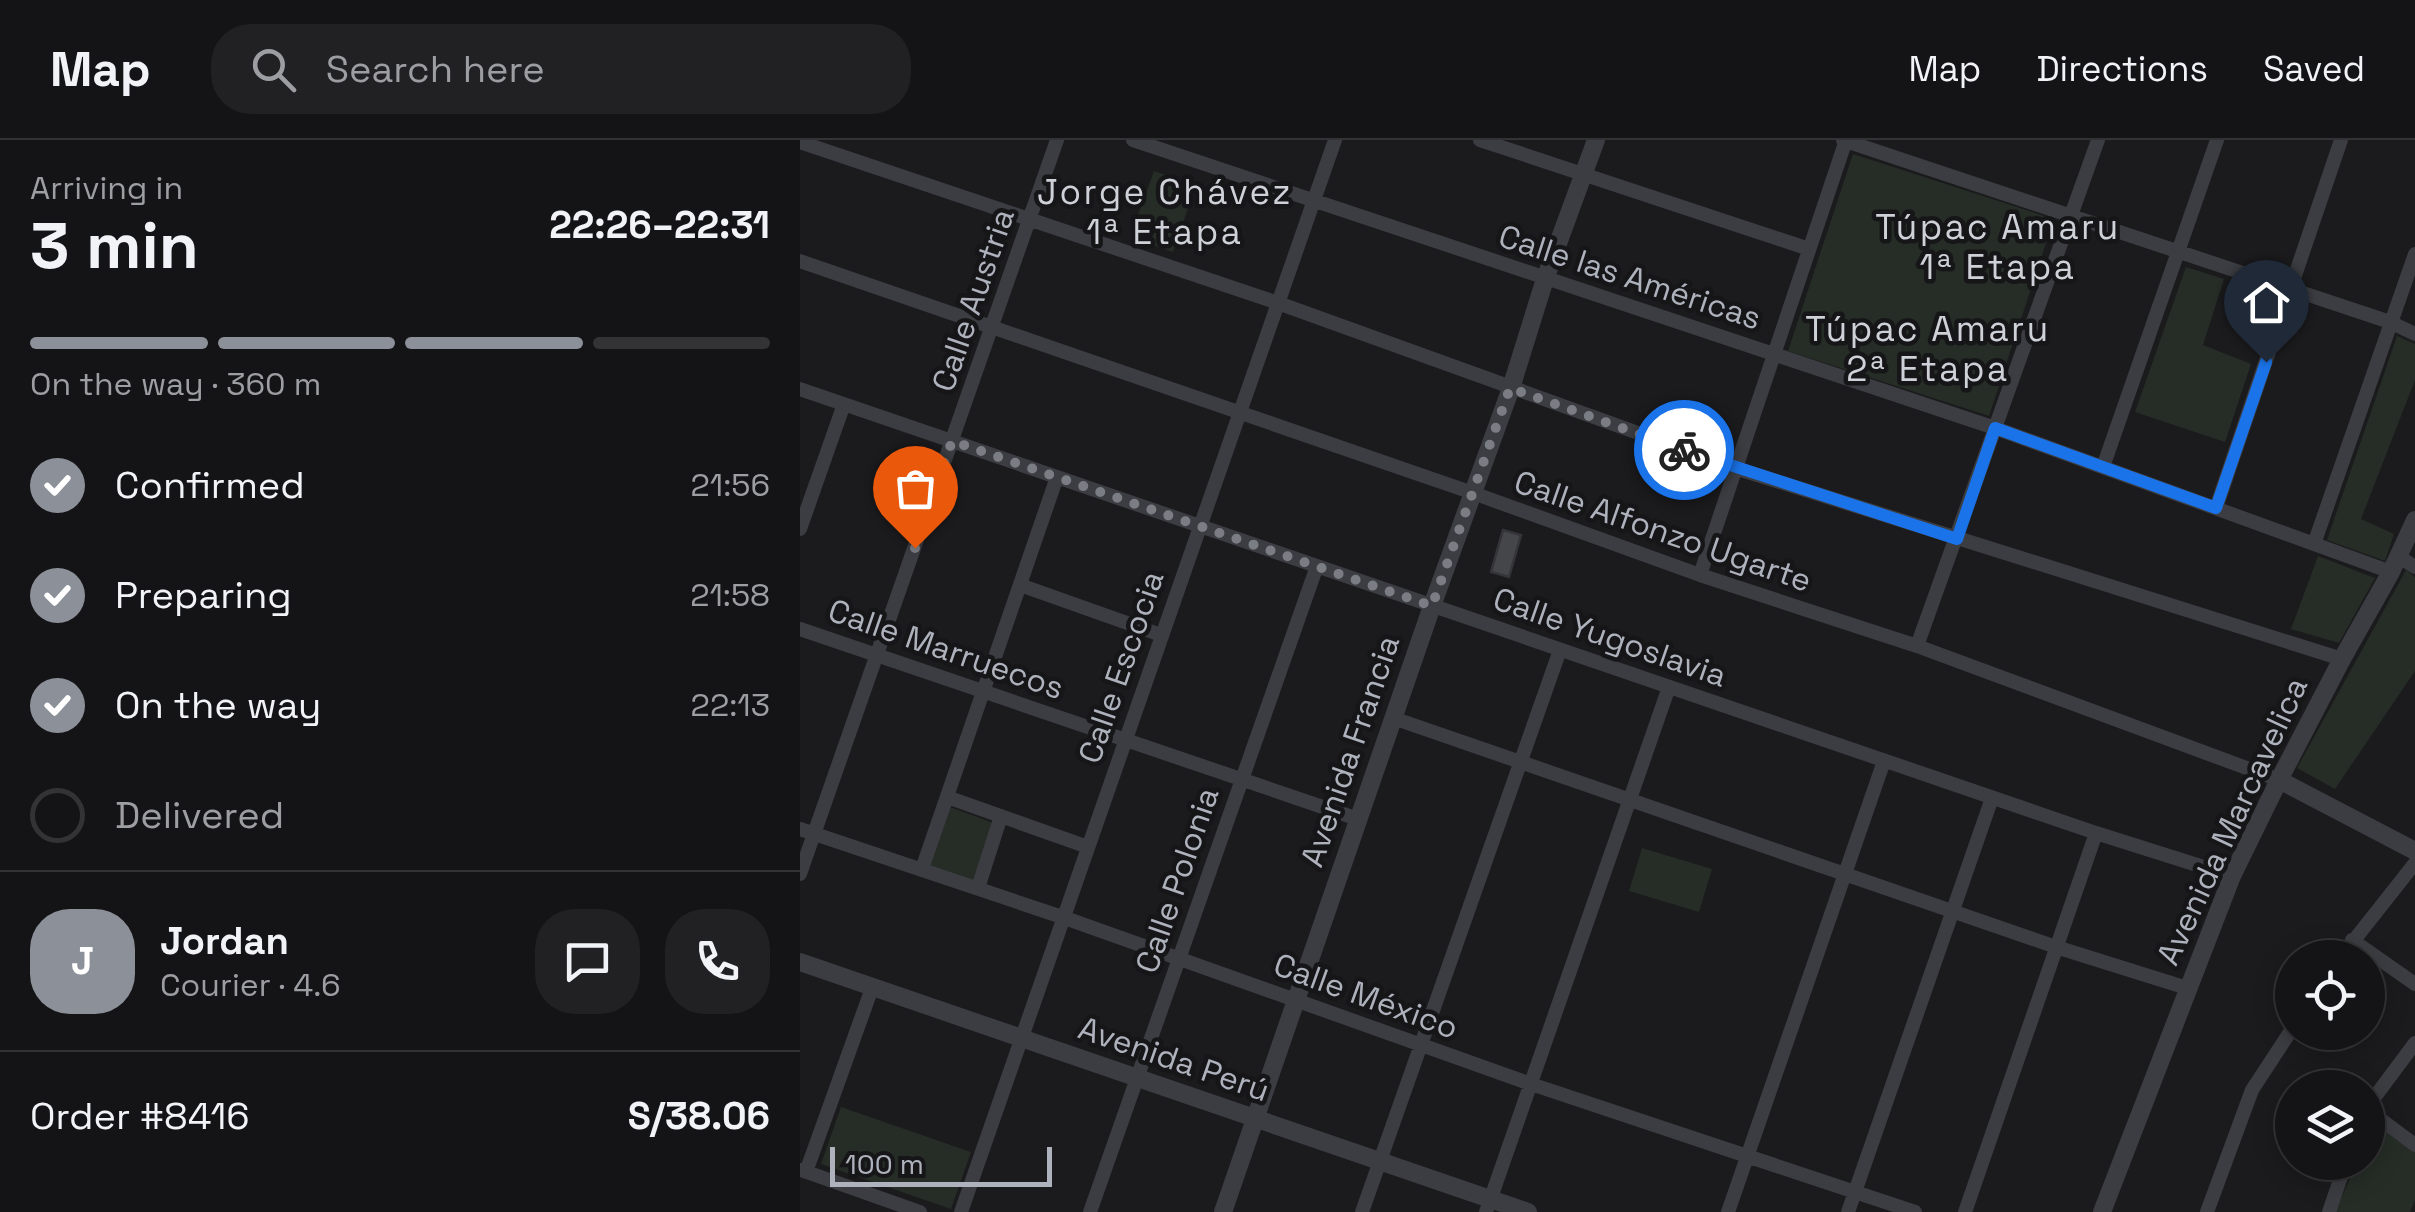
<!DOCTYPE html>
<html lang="en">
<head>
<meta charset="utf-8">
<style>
	body { margin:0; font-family:"Space Grotesk",sans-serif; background:#212123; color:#f1f3f6; height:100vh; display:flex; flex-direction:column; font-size:38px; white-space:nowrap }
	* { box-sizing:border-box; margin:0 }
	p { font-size:32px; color:#9d9ea1 }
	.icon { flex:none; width:55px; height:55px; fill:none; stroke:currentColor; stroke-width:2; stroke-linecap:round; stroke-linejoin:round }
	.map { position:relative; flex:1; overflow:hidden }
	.drawer { display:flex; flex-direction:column; background:#141416; width:800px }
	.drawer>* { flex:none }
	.fabs { position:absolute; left:1475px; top:800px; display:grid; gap:20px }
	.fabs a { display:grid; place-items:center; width:110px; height:110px; border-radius:50%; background:#141416; box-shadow:0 5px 25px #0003,0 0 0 2px #333335; font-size:50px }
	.scale { position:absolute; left:30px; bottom:25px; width:222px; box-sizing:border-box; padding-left:10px; border:5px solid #aeb2bc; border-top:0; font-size:28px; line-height:35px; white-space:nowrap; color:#aeb2bc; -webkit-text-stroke:8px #161618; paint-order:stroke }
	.pin { position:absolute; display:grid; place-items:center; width:85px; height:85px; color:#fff; margin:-102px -42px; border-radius:50% 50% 50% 0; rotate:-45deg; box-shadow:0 0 10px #0007 }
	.pin .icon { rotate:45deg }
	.courier { position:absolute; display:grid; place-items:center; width:100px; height:100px; margin:-50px; border:8px solid #1a73e8; border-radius:50%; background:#fff; color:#222; box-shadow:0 2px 12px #0007 }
	.summary em { font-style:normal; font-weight:600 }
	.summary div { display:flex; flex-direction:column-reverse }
	.summary { display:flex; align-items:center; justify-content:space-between; height:170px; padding:0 30px }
	h1 { font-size:65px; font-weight:600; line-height:75px }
	.bar { display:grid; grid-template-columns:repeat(4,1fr); gap:15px 10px; align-content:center; height:120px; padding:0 30px }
	.bar i { height:12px; border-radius:8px; background:#333335 }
	.bar .active { background:#8c9099 }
	.bar p { grid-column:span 4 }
	.line { display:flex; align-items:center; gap:25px; padding:0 30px; border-top:2px solid #333335 }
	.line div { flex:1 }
	.round { display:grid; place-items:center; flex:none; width:105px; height:105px; border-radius:40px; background:#212123 }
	ol { padding:0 30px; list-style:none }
	li { display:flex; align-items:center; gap:30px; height:110px }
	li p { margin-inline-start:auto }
	li .icon { padding:10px; border-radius:50%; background:#8c9099; color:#fff; stroke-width:4 }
	li:last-child { color:#9d9ea1 }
	li i { width:55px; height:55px; border:5px solid #333335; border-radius:50% }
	header { display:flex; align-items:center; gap:60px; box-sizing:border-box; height:140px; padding:0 50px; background:#141416; border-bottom:2px solid #333335 }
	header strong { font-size:48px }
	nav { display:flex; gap:55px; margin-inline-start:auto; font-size:35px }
	.search { width:700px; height:90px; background:#212123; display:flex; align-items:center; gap:25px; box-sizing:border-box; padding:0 35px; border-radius:40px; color:#9d9ea1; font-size:38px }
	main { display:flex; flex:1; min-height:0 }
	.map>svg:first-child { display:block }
</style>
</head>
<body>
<header>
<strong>Map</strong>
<div class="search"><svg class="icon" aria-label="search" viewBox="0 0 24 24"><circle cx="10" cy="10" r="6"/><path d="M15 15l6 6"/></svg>Search here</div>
<nav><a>Map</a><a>Directions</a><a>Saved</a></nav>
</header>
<main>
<section class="drawer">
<div class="summary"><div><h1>3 min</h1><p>Arriving in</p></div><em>22:26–22:31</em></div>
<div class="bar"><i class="active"></i><i class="active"></i><i class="active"></i><i></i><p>On the way · 360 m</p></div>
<ol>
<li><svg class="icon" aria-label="check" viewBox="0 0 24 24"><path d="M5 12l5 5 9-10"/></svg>Confirmed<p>21:56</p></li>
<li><svg class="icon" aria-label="check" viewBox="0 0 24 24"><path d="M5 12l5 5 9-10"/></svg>Preparing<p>21:58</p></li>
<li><svg class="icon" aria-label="check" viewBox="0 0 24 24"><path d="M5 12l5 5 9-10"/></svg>On the way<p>22:13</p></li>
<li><i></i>Delivered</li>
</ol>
<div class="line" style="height:180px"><b class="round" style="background:#8c9099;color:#fff">J</b><div><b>Jordan</b><p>Courier · 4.6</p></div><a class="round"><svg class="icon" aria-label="chat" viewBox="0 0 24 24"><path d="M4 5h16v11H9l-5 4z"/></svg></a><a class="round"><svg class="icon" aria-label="phone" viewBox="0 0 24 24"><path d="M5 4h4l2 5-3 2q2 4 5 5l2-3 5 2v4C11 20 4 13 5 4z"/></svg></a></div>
<div class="line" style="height:130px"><div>Order #8416</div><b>S/38.06</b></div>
</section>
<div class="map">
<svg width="1615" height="1072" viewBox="0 0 1615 1072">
	<rect width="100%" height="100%" fill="#1b1b1d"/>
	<path fill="#252d26" d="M1053,14L1254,79L1189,276L988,211Z
		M354,31L396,45L373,112L330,97Z
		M1386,127L1424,139L1403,205L1451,224L1425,302L1335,272Z
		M1597,196L1615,204V240L1561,379L1594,394L1585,421L1527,400Z
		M1518,416L1575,438L1539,503L1491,489Z
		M1606,430L1615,437V531L1535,649L1497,628Z
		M150,667L196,684L177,742L130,727Z
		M842,708L912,729L899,772L829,751Z
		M41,967L171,1012L151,1069L21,1024Z
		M1574,983L1615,1008V1060L1610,1072H1535L1557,1023L1568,1022V999Z"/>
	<path fill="#45464a" stroke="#353539" stroke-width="2.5" d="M703,390L721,395L709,437L691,432Z"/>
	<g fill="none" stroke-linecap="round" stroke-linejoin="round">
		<path stroke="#3c3d42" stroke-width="14" d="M333,0L1195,288L1591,432
			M680,0L1009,109
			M1043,0L1590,182L1615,194
			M0,2L478,163L935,328L1542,519
			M0,121L673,353L900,435L1117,506L1479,640
			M0,249L1296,693L1432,736
			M1303,327L1417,0
			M1416,368L1541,0
			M0,389L44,264
			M1514,404L1615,114
			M1598,416L1615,427
			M900,435L1046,0
			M220,445L361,495
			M0,489L558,679
			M1117,506L1298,0
			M593,578L1256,807L1387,848
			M147,657L288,707
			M0,689L265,778L731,944L1115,1072
			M122,729L257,337
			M0,734L257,0
			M178,748L201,676
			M1552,800L1615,844
			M1540,818L1615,723
			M1568,966L1615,903
			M1568,970L1615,1005
			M1,1030L120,1072
			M6,1032L72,848
			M161,1072L535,0
			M290,1072L517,426
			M562,1072L760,510
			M686,1072L869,547
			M928,1072L1084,621
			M1048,1072L1192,658
			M1165,1072L1296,693
			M1407,1072L1452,950L1492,889
			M1529,1072L1546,1022"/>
		<path stroke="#3c3d42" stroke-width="18" d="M1479,640L1615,711
			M0,822L728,1072
			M423,1072L632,466L711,248L745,139L796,0
			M1302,1072L1432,736L1479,640L1542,519L1591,432L1615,380"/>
	</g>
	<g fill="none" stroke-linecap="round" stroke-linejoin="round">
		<path stroke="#7b7d84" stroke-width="10" stroke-dasharray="0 18" d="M115,408L152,301L632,466L710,248L884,310"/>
		<path stroke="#1a73e8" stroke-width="12" d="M884,310L1157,399L1195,288L1416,368L1466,222"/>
	</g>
	<g text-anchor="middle" stroke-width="9" stroke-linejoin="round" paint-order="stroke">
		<g font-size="32" fill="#aeb2bc" stroke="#161618">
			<text transform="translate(830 137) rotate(18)" y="11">Calle las Américas</text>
			<text transform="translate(173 160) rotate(-71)" y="11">Calle Austria</text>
			<text transform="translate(863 391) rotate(19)" y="11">Calle Alfonzo Ugarte</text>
			<text transform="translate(810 497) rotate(19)" y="11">Calle Yugoslavia</text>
			<text transform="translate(146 509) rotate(19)" y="11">Calle Marruecos</text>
			<text transform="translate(321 527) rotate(-71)" y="11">Calle Escocia</text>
			<text transform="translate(550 611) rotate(-71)" y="11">Avenida Francia</text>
			<text transform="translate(1432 681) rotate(-65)" y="11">Avenida Marcavelica</text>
			<text transform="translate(377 740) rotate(-71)" y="11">Calle Polonia</text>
			<text transform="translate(566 856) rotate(20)" y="11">Calle México</text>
			<text transform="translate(374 919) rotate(19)" y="11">Avenida Perú</text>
		</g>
		<g font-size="35" letter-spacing="2.5" fill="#cfd1d8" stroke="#161618">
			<text x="365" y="64">Jorge Chávez<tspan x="365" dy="40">1ª Etapa</tspan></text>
			<text x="1198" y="99">Túpac Amaru<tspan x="1198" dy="40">1ª Etapa</tspan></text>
			<text x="1128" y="201">Túpac Amaru<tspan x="1128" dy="40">2ª Etapa</tspan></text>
		</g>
	</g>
</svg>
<div class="fabs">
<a><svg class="icon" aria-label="locate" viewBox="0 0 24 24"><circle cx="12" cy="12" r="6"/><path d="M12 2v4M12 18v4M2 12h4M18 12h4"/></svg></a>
<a><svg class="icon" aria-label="layers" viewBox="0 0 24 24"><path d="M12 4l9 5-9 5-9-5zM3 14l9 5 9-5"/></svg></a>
</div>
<div class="scale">100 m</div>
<div class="pin" style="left:115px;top:408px;background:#ea580c"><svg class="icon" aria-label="bag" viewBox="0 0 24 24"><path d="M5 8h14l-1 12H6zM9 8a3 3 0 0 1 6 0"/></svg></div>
<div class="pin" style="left:1466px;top:222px;background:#1f2937"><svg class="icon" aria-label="home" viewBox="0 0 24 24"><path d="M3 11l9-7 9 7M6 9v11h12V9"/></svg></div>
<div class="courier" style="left:884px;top:310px"><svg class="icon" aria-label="bike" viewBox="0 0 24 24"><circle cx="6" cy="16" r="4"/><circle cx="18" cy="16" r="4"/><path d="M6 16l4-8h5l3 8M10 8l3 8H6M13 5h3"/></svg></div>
</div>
</main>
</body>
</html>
